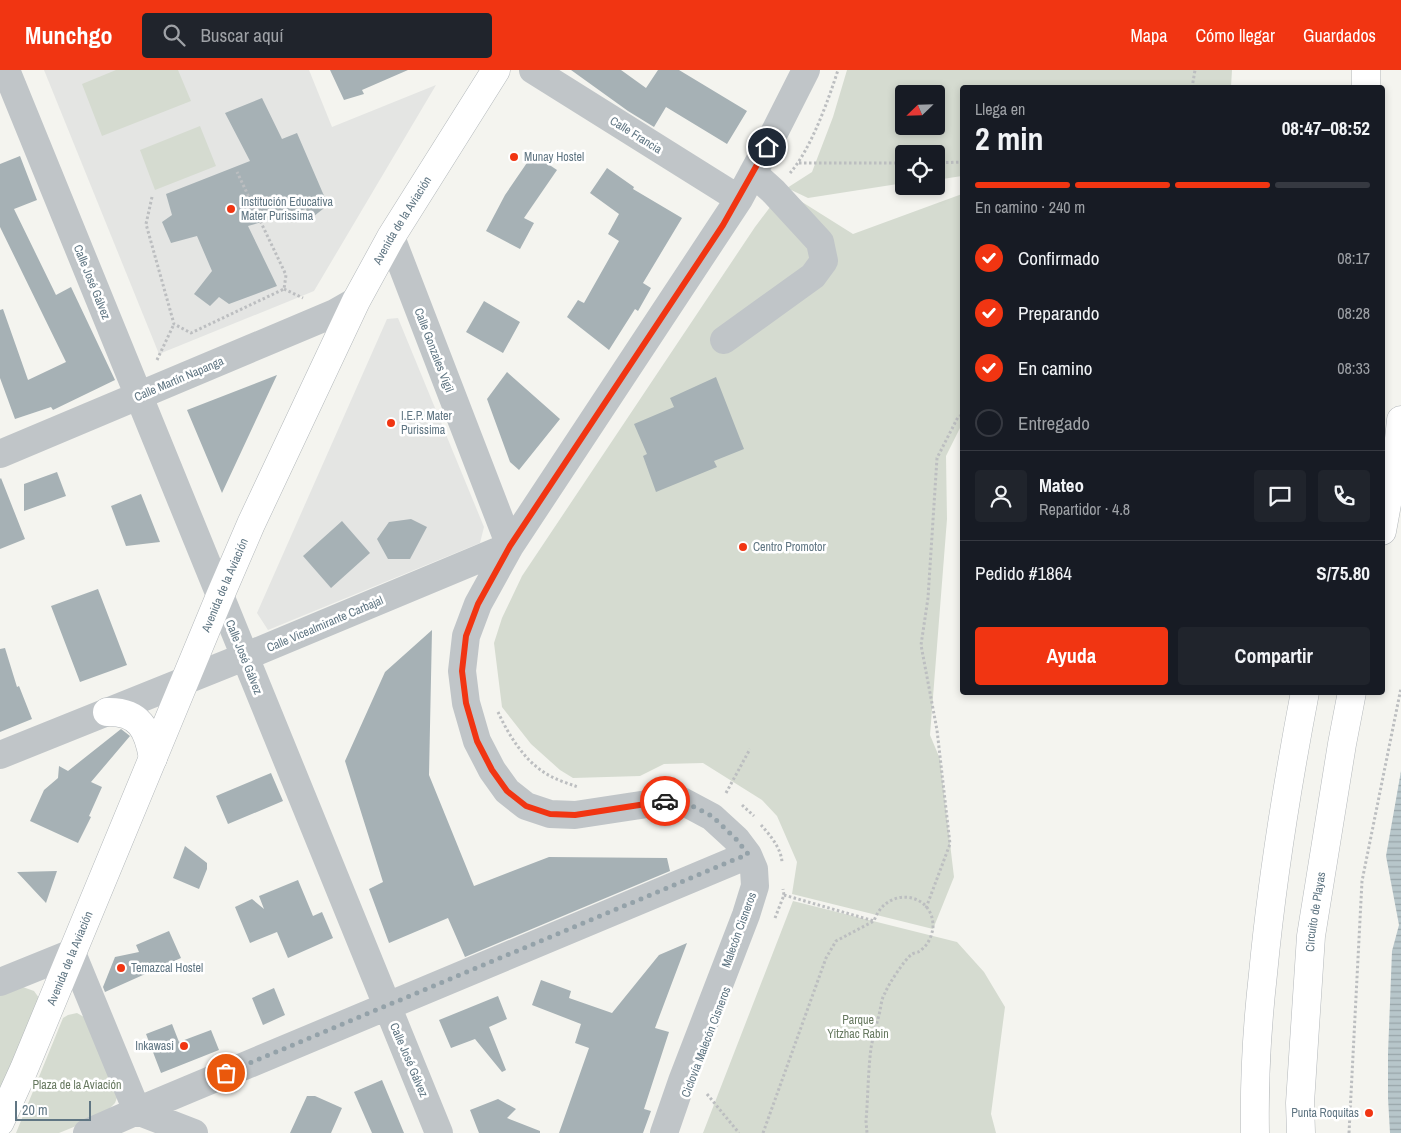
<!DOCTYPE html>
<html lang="es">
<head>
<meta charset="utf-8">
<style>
	body { margin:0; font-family:"Archivo Narrow",sans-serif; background:#20242c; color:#f1f3f6; height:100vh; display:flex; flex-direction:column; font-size:19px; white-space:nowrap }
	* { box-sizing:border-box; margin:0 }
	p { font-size:16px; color:#9ea1a6 }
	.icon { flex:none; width:28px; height:28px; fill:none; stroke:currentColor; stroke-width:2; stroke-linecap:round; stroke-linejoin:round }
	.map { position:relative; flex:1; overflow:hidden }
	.details { position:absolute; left:960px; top:15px; width:425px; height:610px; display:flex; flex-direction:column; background:#171b24; border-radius:5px; box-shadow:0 2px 8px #0003 }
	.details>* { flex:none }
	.needle { width:32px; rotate:247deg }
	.controls { position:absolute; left:895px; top:15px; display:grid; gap:10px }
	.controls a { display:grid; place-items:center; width:50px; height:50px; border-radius:5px; background:#171b24; box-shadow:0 2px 8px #0003; font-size:25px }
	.scale { position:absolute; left:15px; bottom:12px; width:76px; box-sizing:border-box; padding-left:5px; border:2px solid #607683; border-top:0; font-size:14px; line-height:18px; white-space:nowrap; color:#607683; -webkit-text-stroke:4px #fff; paint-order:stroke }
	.pin { position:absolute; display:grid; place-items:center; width:42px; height:42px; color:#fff; margin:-21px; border:2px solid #fff; border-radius:50%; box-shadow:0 1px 5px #0007 }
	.courier { position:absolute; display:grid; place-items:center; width:50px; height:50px; margin:-25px; border:4px solid #f13512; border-radius:50%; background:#fff; color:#222; box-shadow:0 1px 6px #0007 }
	.overview em { font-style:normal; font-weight:700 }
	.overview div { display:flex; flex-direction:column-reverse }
	.overview { display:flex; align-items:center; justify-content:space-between; height:85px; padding:0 15px }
	h1 { font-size:32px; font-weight:700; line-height:38px }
	.bar { display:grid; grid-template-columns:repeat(4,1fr); gap:8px 5px; align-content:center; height:60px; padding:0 15px }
	.bar i { height:6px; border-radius:4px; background:#363941 }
	.bar .current { background:#f13512 }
	.bar p { grid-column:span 4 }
	.line { display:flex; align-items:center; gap:12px; padding:0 15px; border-top:1px solid #363941 }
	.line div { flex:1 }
	.round { display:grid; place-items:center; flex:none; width:52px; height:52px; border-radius:5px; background:#20242c }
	ol { padding:0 15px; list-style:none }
	li { display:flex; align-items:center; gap:15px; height:55px }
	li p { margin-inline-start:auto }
	li .icon { padding:5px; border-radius:50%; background:#f13512; color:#fff; stroke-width:4 }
	li:last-child { color:#9ea1a6 }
	li i { width:28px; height:28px; border:2px solid #363941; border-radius:50% }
	.cta { display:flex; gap:10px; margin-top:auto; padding:10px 15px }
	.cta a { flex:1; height:58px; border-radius:5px; background:#f13512; color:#fff; font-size:20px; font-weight:700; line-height:58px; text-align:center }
	.cta a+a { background:#20242c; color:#f1f3f6 }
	header { display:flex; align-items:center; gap:30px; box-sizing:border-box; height:70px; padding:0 25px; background:#f13512; color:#fff }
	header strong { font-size:24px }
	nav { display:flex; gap:28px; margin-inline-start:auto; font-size:18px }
	.search { width:350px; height:45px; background:#20242c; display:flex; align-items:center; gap:12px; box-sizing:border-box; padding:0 18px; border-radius:5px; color:#9ea1a6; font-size:19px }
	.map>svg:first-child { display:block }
</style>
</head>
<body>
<header>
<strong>Munchgo</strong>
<div class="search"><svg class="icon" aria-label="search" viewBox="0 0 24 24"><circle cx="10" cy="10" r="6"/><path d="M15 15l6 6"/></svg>Buscar aquí</div>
<nav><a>Mapa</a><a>Cómo llegar</a><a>Guardados</a></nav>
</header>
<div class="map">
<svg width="1401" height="1063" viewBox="0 0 1401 1063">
	<defs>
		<pattern id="water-rules" width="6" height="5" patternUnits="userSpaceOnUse" patternTransform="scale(1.25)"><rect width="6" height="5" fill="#b7c6ca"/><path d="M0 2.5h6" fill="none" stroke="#98a5a9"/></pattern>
	</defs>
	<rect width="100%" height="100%" fill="#f4f4ef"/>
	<path fill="#e4e5e3" d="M44,0H309L332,57L436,15L314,221L159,284Z
		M398,248L484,457L480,473L268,560L257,543L387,249Z"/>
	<path fill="#d5dbd0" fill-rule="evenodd" d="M116,0H178L191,31L102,66L82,14Z
		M847,0H1232L1231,17L962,18V106L936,110V84H904V113L808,128L787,118L812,102L833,47ZM904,24H936V56H904Z
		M200,56L216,96L155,120L140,80Z
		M783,120L853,164L962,124V356L960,358L946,386L947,449L930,665L940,689L954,807L933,859L792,824L797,792L777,746L762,730L703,693L664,694L640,706L573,708L560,700L531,674L502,637L494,573L502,548L522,506L755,157Z
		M793,831L957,872L984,902L1005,937L991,1044L996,1063H703Z
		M20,916L34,921L42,932L0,1026V924Z
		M77,943L84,947L118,1025L115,1033L103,1045L59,1063H16L63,948L68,945Z"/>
	<path fill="url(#water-rules)" d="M1401,701V1063H1390L1388,1028V984L1392,881L1399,855L1386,786Z"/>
	<path fill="#a6b1b5" d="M330,0H408L362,20L364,24L344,30Z
		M571,0H621L646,18L658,0H679L747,41L727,74L666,37L654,57L628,41Z
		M262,28L282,69L297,63L328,135L309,150L306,139L248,156L277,216L229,234L219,227L210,236L194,224L212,201L197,166L171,173L162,152L172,145L166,124L250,91L225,43Z
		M533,84L557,100L524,148L534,153L520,179L486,161L505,125Z
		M20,86L37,130L14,139L56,225L71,217L115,310L53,340L51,337L15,349L0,308V240L3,239L28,310L66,292L0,157V94Z
		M607,98L634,117L633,119L682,148L643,213L651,218L638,241L635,239L609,280L567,247L578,230L584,233L619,171L608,164L619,144L590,123Z
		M484,231L520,252L503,283L466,262Z
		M507,302L560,349L519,400L510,392L487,329Z
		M277,305L222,423L187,340Z
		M716,307L744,379L714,391L717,397L656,422L643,386L647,384L634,354L674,337L670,328Z
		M57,402L66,426L24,441V414Z
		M1,408L25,469L0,479V409Z
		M141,424L160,472L126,476L111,436Z
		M411,449L427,457L410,489H388L377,469L389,452Z
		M342,451L370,483L331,518L303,486Z
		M98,519L127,595L80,612L51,536Z
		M432,560L429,705L474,816L549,787L667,788L670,801L465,887L448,848L389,873L369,819L383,812L345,691L385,602Z
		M5,578L17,617L19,616L32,649L0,662V579Z
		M121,659L130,666L91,712L102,717L89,746L91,747L78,773L30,751L44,720L58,708L59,696L68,701Z
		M271,703L283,731L228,754L216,726Z
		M185,776L207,793V799L199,819L173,808Z
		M57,801L46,833L17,802Z
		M298,810L313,846L322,842L333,868L288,888L277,862L250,873L235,837L252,829L264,839L259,826Z
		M169,861L181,888L105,922L103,917L115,887L139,882L136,875Z
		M687,873L655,958L669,962L644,1039L651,1041L643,1063H559L589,978L575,973L581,954L532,935L541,910L571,921L569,928L612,943L659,885Z
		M274,918L285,945L263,955L252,928Z
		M498,926L507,949L489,957L506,1000L502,1002L475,969L451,978L439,950Z
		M172,954L179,972L211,960L219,980L161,1003L146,964Z
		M382,1010L404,1063H372L354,1022Z
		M307,1026H315L342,1038L331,1063H290Z
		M498,1029L516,1039L507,1048L540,1061V1063H479L470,1040Z"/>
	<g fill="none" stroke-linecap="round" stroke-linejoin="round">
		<defs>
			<g id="major">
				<path d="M107,642C140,641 148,660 153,688"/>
				<path id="s1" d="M0,1052L24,999L220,526L251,454L356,231L391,167L496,0"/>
			</g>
			<g id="highway">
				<path d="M1366,0V18"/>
				<path d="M1382,461L1399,369L1401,350"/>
				<path d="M1255,1063C1254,1010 1257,957 1263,904C1272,809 1287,716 1305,622"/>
				<path id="s2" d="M1301,1063L1300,1033L1311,866L1342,674L1352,622"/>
			</g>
		</defs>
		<use href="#major" stroke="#b3b8bb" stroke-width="29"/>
		<use href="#highway" stroke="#b4b8bb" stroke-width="29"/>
		<path stroke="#bcbec0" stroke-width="3" stroke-dasharray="2.5 2.5" stroke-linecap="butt" d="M1192,18L1195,0
			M799,93H904
			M936,93L962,92
			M790,103C811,79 828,31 838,0
			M152,127L146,154L174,254L191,263L284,219L286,205L237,102
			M284,219L303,228
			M157,290L174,254
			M498,642C508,664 523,688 542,701C553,709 567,713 578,717
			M726,723L750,679
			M742,735L754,746
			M761,755C770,765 781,778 782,792
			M784,825L874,851
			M926,838L950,774L937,660L921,575L928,528L937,388L958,347L962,345
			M775,848L784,825L783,819
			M707,1024L739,1063
			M763,1063L826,888L836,871L874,851C886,815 934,822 933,857C932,867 927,877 918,882C917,882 911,884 911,885C905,889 888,915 885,923C881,929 881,938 879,945C876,956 873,967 871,978C868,1002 868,1027 866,1051L867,1063
			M1349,1063L1362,811L1401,618"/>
		<path stroke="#c0c5c8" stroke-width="28" d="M6,0L439,1063
			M533,0L739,129
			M724,270L813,206L824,191L820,172L774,122L753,103
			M0,384L335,243L356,231
			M0,685L244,587L510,476L391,167
			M0,912L72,883L137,1041L194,1063
			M87,1063L137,1041L748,785
			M664,1063L682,1011L746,845L755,816L754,799L748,785L736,769L712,747L682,731H667L575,745L550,744L526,736L507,721L492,700L477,671L466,633L462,601L466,566L478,534L510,476L739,129L767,77L806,0"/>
		<use href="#major" stroke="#fff" stroke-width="28"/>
		<use href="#highway" stroke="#fff" stroke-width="28"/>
	</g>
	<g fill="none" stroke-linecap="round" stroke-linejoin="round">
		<path stroke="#94a2a9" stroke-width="5" stroke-dasharray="0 9" d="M226,1003L748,784L736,769L712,746L682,731H665"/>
		<path stroke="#f13512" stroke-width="6" d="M665,731L575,745L550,744L526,736L507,721L492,700L477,671L466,633L462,601L466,566L478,534L510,476L723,155L767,77"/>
	</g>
	<g fill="#f13512" stroke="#fff" stroke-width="2">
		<circle cx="514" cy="87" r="5"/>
		<circle cx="231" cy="139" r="5"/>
		<circle cx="391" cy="353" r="5"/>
		<circle cx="743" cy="477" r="5"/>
		<circle cx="121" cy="898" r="5"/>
		<circle cx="184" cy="976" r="5"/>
		<circle cx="1369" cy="1043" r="5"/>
	</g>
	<g text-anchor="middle" stroke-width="5" stroke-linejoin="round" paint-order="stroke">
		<g font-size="12" fill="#607683" stroke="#fff">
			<text transform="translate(636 65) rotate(32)" y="4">Calle Francia</text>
			<text dy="4" stroke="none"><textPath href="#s1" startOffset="988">Avenida de la Aviación</textPath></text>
			<text transform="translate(92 212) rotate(68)" y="4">Calle José Gálvez</text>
			<text transform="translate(434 280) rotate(69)" y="4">Calle Gonzales Vigil</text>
			<text transform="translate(179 309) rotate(-23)" y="4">Calle Martín Napanga</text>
			<text dy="4" stroke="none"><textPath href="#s1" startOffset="582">Avenida de la Aviación</textPath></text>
			<text transform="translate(325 554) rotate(-23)" y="4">Calle Vicealmirante Carbajal</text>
			<text transform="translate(244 587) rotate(68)" y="4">Calle José Gálvez</text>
			<text dy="4" stroke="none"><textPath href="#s2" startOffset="222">Circuito de Playas</textPath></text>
			<text transform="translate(739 860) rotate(-70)" y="4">Malecón Cisneros</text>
			<text dy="4" stroke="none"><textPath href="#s1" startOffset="178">Avenida de la Aviación</textPath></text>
			<text transform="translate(706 972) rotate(-69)" y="4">Ciclovía Malecón Cisneros</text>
			<text transform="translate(409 990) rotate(67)" y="4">Calle José Gálvez</text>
		</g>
		<g font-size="12" fill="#607683" stroke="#fff" text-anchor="start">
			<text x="524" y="91">Munay Hostel</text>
			<text x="241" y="136">Institución Educativa<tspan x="241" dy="14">Mater Purissima</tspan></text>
			<text x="401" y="350">I.E.P. Mater<tspan x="401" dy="14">Purissima</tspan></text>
			<text x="753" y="481">Centro Promotor</text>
			<text x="131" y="902">Temazcal Hostel</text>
			<text x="174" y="980" text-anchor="end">Inkawasi</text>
			<text x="1359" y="1047" text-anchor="end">Punta Roquitas</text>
		</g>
		<g font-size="12" fill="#677960" stroke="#fff">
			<text x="858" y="954">Parque<tspan x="858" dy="14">Yitzhac Rabin</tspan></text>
			<text x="77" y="1019">Plaza de la Aviación</text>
		</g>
	</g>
</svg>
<div class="controls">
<a><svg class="needle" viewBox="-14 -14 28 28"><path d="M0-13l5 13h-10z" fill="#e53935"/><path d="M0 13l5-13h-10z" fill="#9ea1a6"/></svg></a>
<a><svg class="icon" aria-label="locate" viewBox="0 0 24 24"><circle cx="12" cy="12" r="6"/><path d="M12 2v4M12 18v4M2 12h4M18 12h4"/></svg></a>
</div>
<div class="scale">20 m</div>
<div class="pin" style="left:226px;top:1003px;background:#ea580c"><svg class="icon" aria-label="bag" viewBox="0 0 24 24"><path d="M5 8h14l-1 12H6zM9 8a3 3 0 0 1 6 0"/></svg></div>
<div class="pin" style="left:767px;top:77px;background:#1f2937"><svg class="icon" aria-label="home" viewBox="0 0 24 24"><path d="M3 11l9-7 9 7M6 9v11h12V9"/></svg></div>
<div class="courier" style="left:665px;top:731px"><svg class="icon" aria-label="car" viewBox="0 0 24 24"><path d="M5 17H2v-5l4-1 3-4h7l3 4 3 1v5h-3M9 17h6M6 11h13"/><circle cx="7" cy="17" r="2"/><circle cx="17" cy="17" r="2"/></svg></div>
<section class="details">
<div class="overview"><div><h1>2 min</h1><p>Llega en</p></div><em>08:47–08:52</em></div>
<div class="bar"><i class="current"></i><i class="current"></i><i class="current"></i><i></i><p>En camino · 240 m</p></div>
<ol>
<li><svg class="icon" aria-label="check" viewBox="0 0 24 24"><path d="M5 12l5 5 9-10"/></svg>Confirmado<p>08:17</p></li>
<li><svg class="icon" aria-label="check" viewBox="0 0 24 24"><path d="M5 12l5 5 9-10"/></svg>Preparando<p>08:28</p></li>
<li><svg class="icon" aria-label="check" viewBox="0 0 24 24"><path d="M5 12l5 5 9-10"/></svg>En camino<p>08:33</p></li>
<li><i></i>Entregado</li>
</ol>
<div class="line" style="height:90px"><a class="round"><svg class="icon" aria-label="person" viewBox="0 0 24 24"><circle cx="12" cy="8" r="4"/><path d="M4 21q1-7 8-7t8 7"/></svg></a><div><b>Mateo</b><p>Repartidor · 4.8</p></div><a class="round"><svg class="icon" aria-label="chat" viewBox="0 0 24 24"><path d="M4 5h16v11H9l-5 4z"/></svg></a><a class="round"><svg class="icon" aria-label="phone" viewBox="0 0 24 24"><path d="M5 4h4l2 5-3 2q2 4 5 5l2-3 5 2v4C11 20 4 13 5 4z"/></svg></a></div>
<div class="line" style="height:65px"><div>Pedido #1864</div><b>S/75.80</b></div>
<div class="cta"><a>Ayuda</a><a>Compartir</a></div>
</section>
</div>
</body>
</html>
